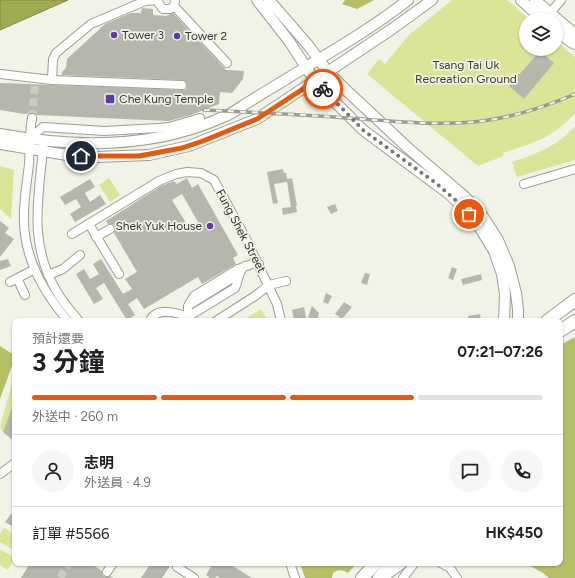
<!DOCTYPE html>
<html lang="zh-TW">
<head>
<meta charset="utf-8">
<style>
	body { margin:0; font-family:Figtree,"Noto Sans TC",sans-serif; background:#f6f6f6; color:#202124; height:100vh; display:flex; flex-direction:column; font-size:15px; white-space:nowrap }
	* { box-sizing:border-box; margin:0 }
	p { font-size:13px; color:#757577 }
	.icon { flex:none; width:22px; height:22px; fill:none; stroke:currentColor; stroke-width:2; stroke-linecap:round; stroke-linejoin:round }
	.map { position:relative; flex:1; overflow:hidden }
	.panel { position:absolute; left:12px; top:318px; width:551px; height:248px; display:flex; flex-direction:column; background:#fff; border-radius:8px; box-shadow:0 1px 3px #0004 }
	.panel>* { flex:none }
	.tools { position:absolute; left:519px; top:12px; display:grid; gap:8px }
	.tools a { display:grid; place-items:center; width:44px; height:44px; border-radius:50%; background:#fff; box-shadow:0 1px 3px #0004; font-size:20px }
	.pin { position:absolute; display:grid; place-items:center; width:34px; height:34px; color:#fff; margin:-17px; border:2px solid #fff; border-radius:50%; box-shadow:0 1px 4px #0007 }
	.courier { position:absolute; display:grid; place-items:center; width:40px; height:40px; margin:-20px; border:3px solid #ea580c; border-radius:50%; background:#fff; color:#222; box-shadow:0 1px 5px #0007 }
	.headline em { font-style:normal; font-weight:700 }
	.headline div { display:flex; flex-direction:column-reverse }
	.headline { display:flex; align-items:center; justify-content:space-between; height:68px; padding:0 20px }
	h1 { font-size:26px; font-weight:700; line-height:30px }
	.bar { display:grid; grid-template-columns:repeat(4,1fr); gap:6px 4px; align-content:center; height:48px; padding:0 20px }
	.bar i { height:5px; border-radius:3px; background:#e0e0e0 }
	.bar .selected { background:#ea580c }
	.bar p { grid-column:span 4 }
	.line { display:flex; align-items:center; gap:10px; padding:0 20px; border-top:1px solid #e0e0e0 }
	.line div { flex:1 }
	.round { display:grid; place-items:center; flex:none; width:42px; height:42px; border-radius:21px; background:#f6f6f6 }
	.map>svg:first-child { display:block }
</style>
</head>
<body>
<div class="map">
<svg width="575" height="578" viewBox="0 0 575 578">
	<rect width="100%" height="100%" fill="#f1f3e7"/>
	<path fill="#dce498" d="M452,0H507L529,19H526V49H556V41L575,57V113C553,138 533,143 503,153V156L478,166L367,74L379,59L385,64L409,35Z
		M575,126V160L517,177L512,162C537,153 557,147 575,126Z
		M0,166L14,170L11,219L0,209Z
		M109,178L120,195L110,202L99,185Z
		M261,309L268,321H242Z
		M13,380L15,381V442L3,432L0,427Z
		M4,528L15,535V551L0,542V534Z
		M0,549L15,558L8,570L0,565Z"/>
	<path fill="#b7bf66" d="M345,0H374L357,9L342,4Z
		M575,337V578H549L543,573L525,563H560V345Z
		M0,346L14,355C12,371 5,383 0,399Z
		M300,563H357L348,573C343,570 338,569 333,573L332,578H305Z"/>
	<path fill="#a3ab52" stroke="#818748" d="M0,0H68L0,30Z"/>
	<path fill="#b6b7ac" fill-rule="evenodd" d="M142,8L153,9V15L166,16L173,13L226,70L244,71L243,79L232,93L220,92L219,104L191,115L169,121L36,115L33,113L24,114L0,110V83L185,90L187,88V83L182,80L62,75V72L66,68L67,59L105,24L131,13H141Z
		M540,51L554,63L524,99L509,86Z
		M283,169L284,173H286L287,179L292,178L297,206H296L297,212L283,215L282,208L291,207L287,182L274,184L278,203L273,204L267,172Z
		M187,178L192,188L198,184L238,255L233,258L236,264L202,284L198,277L144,309L137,298L128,304L135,315L127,320L104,283L96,288L103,299L94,304L76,274L84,269L90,279L99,274L93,264L101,259L123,294L132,289L125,279L137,272L114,233L115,229V226L112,224H108L106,221L161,186L174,181L177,184ZM182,194L198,222L189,228L172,200Z
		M90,179L95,187L85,193L90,202L100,195L106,204L75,222L70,214L81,207L76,199L65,205L60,197Z
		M335,204L338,211L331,214L327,207Z
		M0,221L9,228L5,233L14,239L0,257Z
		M8,259L11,266L0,270V261Z
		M452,267L457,269L453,280L448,278Z
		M365,273L370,274L367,285L361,283Z
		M481,274L482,280L463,285L461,279Z
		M326,293L332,296L328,304L323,302Z
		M344,302L352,307L342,319L335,314Z
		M312,306L319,313L317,320L308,317Z
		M304,307L306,318L294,321L292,310Z
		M480,314L481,321H469L468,316Z
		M14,402H15V442L3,432Z
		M11,514L15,516V528L5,522Z
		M30,563H90L102,571V574L104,577L110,576L113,578H21Z
		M151,563H172L162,578H141Z
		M213,563H228L252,578H220L217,576L215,578H210L206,575Z"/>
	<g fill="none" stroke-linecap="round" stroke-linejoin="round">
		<path stroke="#cbcdc2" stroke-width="8" stroke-dasharray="8 4" stroke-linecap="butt" d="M32,118L35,86
			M60,578L69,563"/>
		<defs>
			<path id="minor" d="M158,0L159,4L163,9H170L174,6L175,0
				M174,6L227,63
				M547,17L561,0
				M0,74L52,80L53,59L56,53L91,24L145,1L158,0
				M52,80L182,85
				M32,118C29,133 30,149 29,164C27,183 23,202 24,222C25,260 44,293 68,321
				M30,138L43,127L104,131L158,128L169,127L200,118
				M44,140C39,195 27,242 57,292C63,303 72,312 79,321
				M524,184L575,169
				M89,224L119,274
				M72,234L159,181L176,174L187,172L201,173L214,180L245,237L277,304L281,321
				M96,237L110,229
				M48,275L63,269L80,255
				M17,278L25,295
				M10,282L35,269
				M269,285L286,281
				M189,305L239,274
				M150,321C156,307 176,312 188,317
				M181,321L235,288C239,281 237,272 245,266
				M188,321V306L194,296L238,269L252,264H259
				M216,321L255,296L269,285
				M0,474L15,463
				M290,563L295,578
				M441,563L450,568L457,578
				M177,567L194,578
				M107,572L113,563
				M403,578L413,565"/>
			<path id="major" d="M257,0L289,41L315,81L335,102L363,130L449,194L469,213L478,225L494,251L502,274L505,294L504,321
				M269,0L308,45L328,72L346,90L408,148L464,196L480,212L498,240L509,266L516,293L518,309V321
				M521,0L542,19
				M535,0L575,34
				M556,31L571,42L575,44
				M0,134C75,148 153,149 223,117C232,114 239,108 247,103C267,91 286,79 306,67C341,46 376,25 408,0
				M0,144L67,155L97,157L149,155L189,146L257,119L392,29L432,0
				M386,575L402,563"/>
			<path id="highway" d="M547,321L575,300
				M560,331L575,321
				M362,578L376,563
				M379,578L392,563"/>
		</defs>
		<use href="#minor" stroke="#9d9f94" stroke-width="10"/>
		<use href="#major" stroke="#9d9f94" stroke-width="12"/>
		<use href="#highway" stroke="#9d9f94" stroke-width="14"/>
		<use href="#minor" stroke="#fff" stroke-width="8"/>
		<use href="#major" stroke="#fff" stroke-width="10"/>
		<use href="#highway" stroke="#fff" stroke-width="12"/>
		<defs>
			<path id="rail" d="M204,110C247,112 291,114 334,117C380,120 427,126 473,122C508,119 542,108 575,94"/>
		</defs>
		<use href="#rail" stroke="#9a9b93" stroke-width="3.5"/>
		<use href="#rail" stroke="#f1f3e7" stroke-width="2" stroke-dasharray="6" stroke-linecap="butt"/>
	</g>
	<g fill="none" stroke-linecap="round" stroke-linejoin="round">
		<path stroke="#76776f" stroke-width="4" stroke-dasharray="0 7.2" d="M323,89L363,130L437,184L459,203L469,214"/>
		<path stroke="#ea580c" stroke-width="5" d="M81,156H139L182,148L203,141L257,119L315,81L323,89"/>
	</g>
	<g fill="#5e36ae" stroke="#f1f3e7" stroke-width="1.5">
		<circle cx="114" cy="35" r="4"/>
		<circle cx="177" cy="36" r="4"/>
		<rect x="105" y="94" width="10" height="10" rx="2"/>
		<circle cx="210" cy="226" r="4"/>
	</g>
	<g text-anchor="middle" stroke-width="3.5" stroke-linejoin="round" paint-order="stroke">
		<g font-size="12" fill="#33342f" stroke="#f1f3e7" text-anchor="start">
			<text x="122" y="39">Tower 3</text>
			<text x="185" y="40">Tower 2</text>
			<text x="119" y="103">Che Kung Temple</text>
			<text x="202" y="230" text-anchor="end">Shek Yuk House</text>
		</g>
		<g font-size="12" fill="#3c3f19" stroke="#f1f3e7">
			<text x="466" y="69">Tsang Tai Uk<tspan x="466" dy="14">Recreation Ground</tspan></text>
		</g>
		<g font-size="12" fill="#33342f" stroke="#f1f3e7">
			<text transform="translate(241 231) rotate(62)" y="4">Fung Shek Street</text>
		</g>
	</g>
</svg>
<div class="tools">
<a><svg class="icon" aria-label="layers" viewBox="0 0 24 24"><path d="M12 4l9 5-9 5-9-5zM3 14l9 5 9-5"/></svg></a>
</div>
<div class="pin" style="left:469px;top:214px;background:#ea580c"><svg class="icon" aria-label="bag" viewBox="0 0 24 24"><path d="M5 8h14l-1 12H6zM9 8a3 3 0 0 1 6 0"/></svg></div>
<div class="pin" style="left:81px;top:156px;background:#1f2937"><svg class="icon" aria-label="home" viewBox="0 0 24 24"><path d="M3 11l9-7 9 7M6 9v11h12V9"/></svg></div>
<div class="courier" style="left:323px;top:89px"><svg class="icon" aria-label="bike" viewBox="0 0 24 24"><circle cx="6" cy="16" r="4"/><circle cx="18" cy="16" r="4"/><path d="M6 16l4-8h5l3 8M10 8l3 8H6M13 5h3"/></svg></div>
<section class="panel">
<div class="headline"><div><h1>3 分鐘</h1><p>預計還要</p></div><em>07:21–07:26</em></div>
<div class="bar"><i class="selected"></i><i class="selected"></i><i class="selected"></i><i></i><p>外送中 · 260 m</p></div>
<div class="line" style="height:72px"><a class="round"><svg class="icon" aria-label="person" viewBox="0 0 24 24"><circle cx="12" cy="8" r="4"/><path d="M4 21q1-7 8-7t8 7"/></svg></a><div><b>志明</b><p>外送員 · 4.9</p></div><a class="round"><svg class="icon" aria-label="chat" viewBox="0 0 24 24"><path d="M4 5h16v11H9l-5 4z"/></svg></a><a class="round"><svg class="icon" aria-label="phone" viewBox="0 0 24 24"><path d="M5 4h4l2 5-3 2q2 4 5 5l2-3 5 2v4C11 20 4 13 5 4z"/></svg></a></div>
<div class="line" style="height:52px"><div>訂單 #5566</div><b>HK$450</b></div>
</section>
</div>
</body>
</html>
